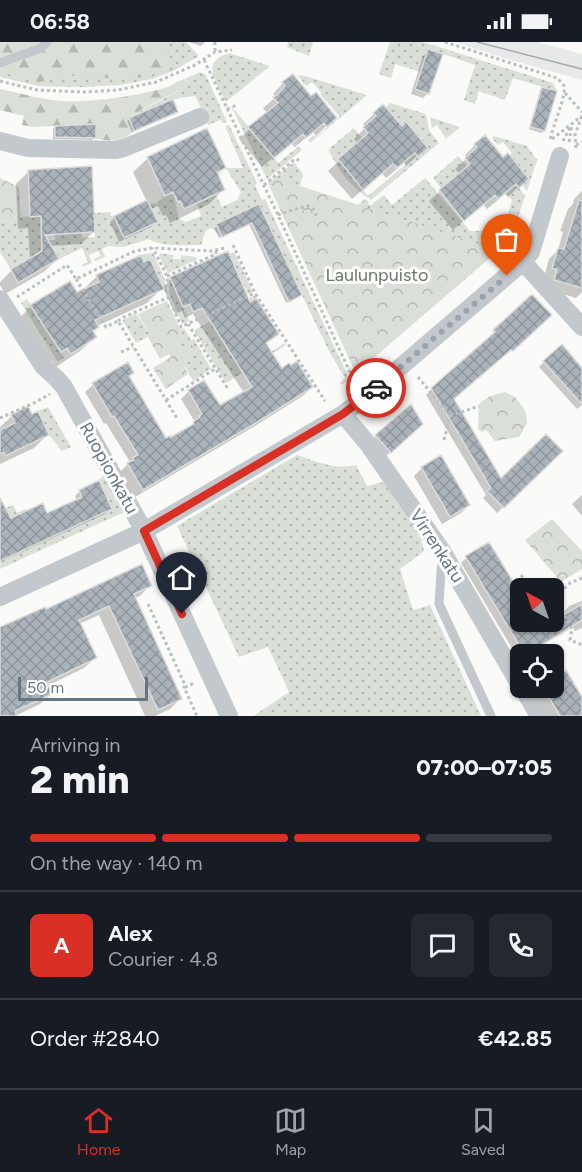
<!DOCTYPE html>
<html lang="en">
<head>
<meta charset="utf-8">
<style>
	body { margin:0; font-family:Figtree,sans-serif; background:#242831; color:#f1f3f6; height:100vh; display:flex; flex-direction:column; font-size:22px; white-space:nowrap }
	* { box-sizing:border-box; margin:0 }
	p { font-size:20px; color:#9ea1a6 }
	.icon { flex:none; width:33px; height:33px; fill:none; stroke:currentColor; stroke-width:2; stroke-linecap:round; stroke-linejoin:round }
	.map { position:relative; height:674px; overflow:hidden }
	.details { display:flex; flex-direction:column; background:#171b24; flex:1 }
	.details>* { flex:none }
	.needle { width:39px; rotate:320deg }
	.tools { position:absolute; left:510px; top:536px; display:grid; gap:12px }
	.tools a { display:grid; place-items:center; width:54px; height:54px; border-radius:9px; background:#171b24; box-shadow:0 2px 4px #0004; font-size:30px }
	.scale { position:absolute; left:18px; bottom:15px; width:130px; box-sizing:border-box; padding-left:6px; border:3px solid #657683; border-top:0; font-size:16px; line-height:21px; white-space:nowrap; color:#657683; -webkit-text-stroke:4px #fff; paint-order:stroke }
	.pin { position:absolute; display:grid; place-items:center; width:51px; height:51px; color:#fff; margin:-62px -26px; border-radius:50% 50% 50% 0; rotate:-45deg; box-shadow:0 0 6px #0007 }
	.pin .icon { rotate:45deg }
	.courier { position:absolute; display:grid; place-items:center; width:60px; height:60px; margin:-30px; border:4px solid #d93025; border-radius:50%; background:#fff; color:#222; box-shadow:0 2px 8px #0007 }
	.overview em { font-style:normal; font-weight:800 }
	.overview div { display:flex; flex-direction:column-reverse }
	.overview { display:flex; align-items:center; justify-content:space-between; height:102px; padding:0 30px }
	h1 { font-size:39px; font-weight:800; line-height:45px }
	.bar { display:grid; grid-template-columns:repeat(4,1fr); gap:9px 6px; align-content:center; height:72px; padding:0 30px }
	.bar i { height:8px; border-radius:4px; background:#363941 }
	.bar .active { background:#d93025 }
	.bar p { grid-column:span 4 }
	.line { display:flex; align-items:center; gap:15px; padding:0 30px; border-top:2px solid #363941 }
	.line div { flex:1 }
	.round { display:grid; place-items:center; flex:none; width:63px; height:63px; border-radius:9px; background:#242831 }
	.status { display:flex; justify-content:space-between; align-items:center; height:42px; padding:0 30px; background:#171b24; direction:ltr }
	.status svg { height:16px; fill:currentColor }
	.tab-bar { display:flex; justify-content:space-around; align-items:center; height:84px; border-top:2px solid #363941; background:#171b24; font-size:16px; color:#9ea1a6 }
	.tab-bar a { display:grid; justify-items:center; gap:3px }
	.tab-bar .active { color:#d93025 }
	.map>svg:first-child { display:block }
</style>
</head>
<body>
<div class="status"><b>06:58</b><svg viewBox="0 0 49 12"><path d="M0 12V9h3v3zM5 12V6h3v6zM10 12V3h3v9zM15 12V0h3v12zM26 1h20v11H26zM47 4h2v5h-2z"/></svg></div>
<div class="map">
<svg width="582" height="674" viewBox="0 0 582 674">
	<defs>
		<pattern id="grass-dots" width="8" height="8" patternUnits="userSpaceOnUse" patternTransform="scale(1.5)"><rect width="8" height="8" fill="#dadfd7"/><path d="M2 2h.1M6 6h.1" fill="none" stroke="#b4b9b4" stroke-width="1.8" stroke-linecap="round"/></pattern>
		<pattern id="forest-firs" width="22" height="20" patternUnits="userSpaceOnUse" patternTransform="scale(1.5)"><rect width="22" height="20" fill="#dadfd7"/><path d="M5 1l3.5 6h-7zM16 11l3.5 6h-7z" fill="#b4b9b4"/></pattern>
		<pattern id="park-crowns" width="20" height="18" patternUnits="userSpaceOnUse" patternTransform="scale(1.5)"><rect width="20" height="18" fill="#dadfd7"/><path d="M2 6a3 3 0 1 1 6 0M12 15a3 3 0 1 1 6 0" fill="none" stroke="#b4b9b4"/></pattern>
		<pattern id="building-cross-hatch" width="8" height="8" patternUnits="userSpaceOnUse" patternTransform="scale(1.5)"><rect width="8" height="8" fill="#aab3b9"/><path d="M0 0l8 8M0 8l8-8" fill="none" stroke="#8e969c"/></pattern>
	</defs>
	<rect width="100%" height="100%" fill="#fafaf8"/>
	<path fill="#e8e9e9" d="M455,0H538L582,12V38L507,17Z"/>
	<path fill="url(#grass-dots)" d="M0,0H186L199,14L173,29L152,37L120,43L84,45L39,44L0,35Z
		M288,0H313L309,14L287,5Z
		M390,0H423L553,41L557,49L513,36L505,58L479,49L475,62L464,58L475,23L429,7L421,30L395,22L391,36L379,32Z
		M229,11L270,24L226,60C217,40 199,21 229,11Z
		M200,30L206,33L227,80L223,81L221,78L208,83L196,55L194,54L173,57L129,76C147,64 168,56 186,44L188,40L184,37Z
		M300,33L305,34L367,53L310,101L308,98L314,93L316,95L340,75L321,53V50L312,40L306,44L298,34Z
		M390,61L426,72L429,88L439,101L371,158C351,145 340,131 329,109L330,106L354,86L362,96L338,117L368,154L406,122L404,120L415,111L418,114L428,106L407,81L402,84L386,66Z
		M232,66H233L278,121L299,104L302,108L267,137Z
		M430,75L460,85L446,97L437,83L432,86Z
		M229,83L257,141L255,143L262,158L265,157L349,336L348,338L342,343L340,341L345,336L330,311L258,162L216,182L222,195L212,186C202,188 205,196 201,203C187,203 160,205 149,197L124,205L108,204L102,207L105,215L95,219L94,217L101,214L98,209L89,213L92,221L82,225V223L88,220L82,206L59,217L51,203L11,227L0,210V178L13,181L20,165L21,175L41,174L42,198H55V192L81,190L82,196L95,195L94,171L110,170L111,174H114L124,195L157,179L149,162L157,161L165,154L173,150L179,177L186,180L201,174L197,162L216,153L222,165L237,158L241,150L226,126H243L225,84Z
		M494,94L527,104L537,118L527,149L522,143L529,137L510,113L512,111L503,100L498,103L492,96Z
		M458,114L467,124L441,146L433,136Z
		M294,120L303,132L300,144L358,163L365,157L369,160L368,161L370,164L384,153L392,163L425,136L470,189H491L507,176L512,158L506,151L516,142L525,154L513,190L506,202L356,331L268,141Z
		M234,210L253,250L248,252L229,212Z
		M152,211L154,212L165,238L167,253L150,217L144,220L141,213Z
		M160,211L173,213V217H181V213L195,215L197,216L196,218L168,231L159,214Z
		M170,235L189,279L182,282L170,253L169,236Z
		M255,253L256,256L213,284L242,328L285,301L286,303L226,341L195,290V288Z
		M27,257L64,316L58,320L21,261Z
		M136,271L150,292L149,294L136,301L123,279V278Z
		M184,286L191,298L194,297L211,327L193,339L184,322L187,316L197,309L187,306L180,308L177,303L178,299L184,296L180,288Z
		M48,365L71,405L62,409L49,393L38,369Z
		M297,413C317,420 335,428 356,423L367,444L387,439L419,488L424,509L400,527L413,568L430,563L481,674H255V673L289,650L268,605L239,615L177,484Z
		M107,431L124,470L0,527L6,466L13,463L17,471L25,467L40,501L112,467L99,438Z"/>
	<path fill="url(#forest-firs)" d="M0,0H165L170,14L167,27L148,34L123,38L92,34H70L38,40L0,30Z
		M184,37L188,41L187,44C168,55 147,63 129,76L134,89C121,101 113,99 96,97L95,82L33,85L22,83L24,74L0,68V47C20,51 39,57 60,59C87,61 141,54 167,45C172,43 178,39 184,37Z"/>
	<path fill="url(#park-crowns)" d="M0,136L19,145L20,165L13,181L0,178Z
		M275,136L498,208L356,331L268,141Z
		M167,259L184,296L178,299L177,303L180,307L187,306L193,302L197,309L185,319V326L188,332L166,347L153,326L171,315L169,312L160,317L148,295L150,292L138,272Z
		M505,350L515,355L523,365L526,372L527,381L519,395L495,399L486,388L482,390L478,387L479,362L490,354Z
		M552,477L582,509V527L561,540L525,498Z"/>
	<path fill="#0003" d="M189,0H205L201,4Z
		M429,8L428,51L423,56L411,52L423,14Z
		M283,41L311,56L335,76L316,94L313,90L295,105L291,101L262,125L239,97L267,71L263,66L276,55L273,52Z
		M543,46L555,50L544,89L541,91L529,87L540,48Z
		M177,70L175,72L132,90L127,79L130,77Z
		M374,72L401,86L426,106L406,124L404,121L386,136L382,131L352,157L328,129L358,102L354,97L366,85L363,82Z
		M55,85L95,96L92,98L53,97V87Z
		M475,103L503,117L527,137L508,155L505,152L487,167L483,162L453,188L429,159L460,132L455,127L467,116L465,113Z
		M148,116L224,126L217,133L224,147L209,162L170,181L166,173L163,174L158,164L150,167L156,180L151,185L119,200L110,180L115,175L147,160L133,130Z
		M29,129L94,189L81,202L50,204L57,217L45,229L5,252L0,243V240L11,229L30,218L28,186L18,187L16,142Z
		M582,149V250L576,256L546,247L544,235L549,217L558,208L563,190L560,189L568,167L573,162L574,157Z
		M258,164L300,253L286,261L249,182L219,196L214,186Z
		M140,215L162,246L171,237L249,262L278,292L265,303L281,328L312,345L304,353L255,384L135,455L120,430L130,420L106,381L104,382L85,350L93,343L127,322L133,330L128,335L166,398L186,388L195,380L181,357L189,349L204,340L220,365L244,351L193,272L185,276L182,269L175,272L163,245L147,261L97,284L92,290L95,295L80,309L56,325L52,319L46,324L17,279L31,264L76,252L82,249L97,234Z
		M532,254L544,278L506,313L505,312L452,357L501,438L560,409L497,471L483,456L486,453L426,353L490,296L489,295Z
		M544,320L582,328V363L577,367L539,325Z
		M12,374H32L48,392L34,406L0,422V385Z
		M416,387L385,415L371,399L376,394Z
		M422,426L469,463L461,471L442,482L414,434Z
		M80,449L110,467L105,472L0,520V466L10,478L47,473L77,459L75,454Z
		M582,453V474L572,462Z
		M489,502L520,554V579H536L542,588L566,574L564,570L569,564L582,559V586L575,589L573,585L528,612H520V616L512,622L506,612L512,606L461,521L466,516Z
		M150,543L140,554L134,556L180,657L170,667L155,674H145L99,573L79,582L95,616L84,626L47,644L51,652L40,662L15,674H0V587L45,569Z
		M565,630L582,658V674H548L534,652L541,645H554V637Z"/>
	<path fill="url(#building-cross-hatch)" stroke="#dcdcda" stroke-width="1.5" d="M428,7L443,12L429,52L415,47Z
		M293,32L311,54L316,50L337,76L327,85L324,81L306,96L303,92L274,116L248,85L278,61L273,55L277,53L285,44L282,40Z
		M542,45L557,49L545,89L530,85Z
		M173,57L178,70L134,89L129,76Z
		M383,62L402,84L406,80L428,106L418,115L415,111L397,126L393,122L363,148L338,117L368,91L363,85L376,74L373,71Z
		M96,82V96L55,95V84Z
		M207,86L226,126L217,130L225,148L184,167L180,159L178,160L173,150L165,154L147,115Z
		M485,93L503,115L508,111L529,137L519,146L516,142L498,157L495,153L464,179L439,148L470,122L465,116L477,105L474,102Z
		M92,124L95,190L45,193L59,217L18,241L11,227L42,209L41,174L30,175L28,128Z
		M147,158L158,180L124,196L114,174Z
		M579,158L582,159V246L554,238L557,228L552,226L558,206L564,207Z
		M259,162L302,253L289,260L252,181L222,195L216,182Z
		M228,209L250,260L256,256L279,292L266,301L282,326L289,321L291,323L297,319L313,345L264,376L143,448L127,421L134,418L132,416L138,413L114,374L112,375L92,341L128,320L134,331L129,334L166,396L170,394L171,395L194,382L193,380L200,375L199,374L202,372L188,348L204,338L220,363L252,345L202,266L193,270L190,262L183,265L170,235Z
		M141,213L144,220L150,217L164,247L95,278L99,285L93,289L97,295L71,312L67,306L61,310L30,263L70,239L77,250L99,240L96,233Z
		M532,252L552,273L513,309L511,308L454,357L501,436L546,392L563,409L504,466L487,449L491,446L431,346L495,290L493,288Z
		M562,302L582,326V362L543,319Z
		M411,362L423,382L391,411L375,393Z
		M28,364L32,372L38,369L49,393L5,414L4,410L0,412V388L15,381L11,373Z
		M441,413L470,463L450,475L421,425Z
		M99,438L112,467L0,519V456L11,476L43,461L47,471L82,455L79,448Z
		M489,500L520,551V579H538L542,586L582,562V578L527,612H520V616L518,617L511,605L518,601L465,514Z
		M142,522L152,544L134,552L182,657L158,668L109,564L79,578L97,616L47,640L52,652L15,669L17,674H0V585L45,565L46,567Z
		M566,628L582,655V674H560L543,645H554V635Z"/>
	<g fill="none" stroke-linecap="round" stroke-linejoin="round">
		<path stroke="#bbbfc2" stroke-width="3" stroke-dasharray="3 3" stroke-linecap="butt" d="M215,0V10
			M445,0L557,36C559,38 563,42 564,44C567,52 552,86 550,98
			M204,18L278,173L353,337L352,342
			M0,39L37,48L85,50L118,48L156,40L195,23L215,10L232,8
			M565,51L582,70
			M227,67L237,63
			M552,97L582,74
			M563,99L570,86
			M569,100L572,83
			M576,103L582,100
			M576,106L575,93L582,73
			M264,143L295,117L302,119
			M278,173C287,169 297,167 307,164C313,165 316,169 316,175
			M233,203L255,251L325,359
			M167,234L216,212V209
			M76,237L106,285L118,279L178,378
			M17,255L67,223L76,237L135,209L153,206L211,209L225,206
			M169,255L181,285L255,251
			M118,279L122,276L169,255L167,234L153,206
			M188,282L228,347
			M121,310L133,305
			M418,335L450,374L444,398
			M166,358L215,327
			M450,374L479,364
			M0,376L34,361L50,352
			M521,533L530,546
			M582,536L570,541L555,556L572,587L570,598L580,602L582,604
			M148,562L186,645L194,641
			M186,645H184L197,674"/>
		<path stroke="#c3c8cc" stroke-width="9" d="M0,21L41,6L47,0
			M442,514L439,562L491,674"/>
		<path stroke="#c3c8cc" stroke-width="18" d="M0,99L28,106L116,108L124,106L200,75
			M523,220L582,285
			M0,257L43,324L57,337L64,345L144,489L229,674
			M343,372L368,402L442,509L520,643
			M0,555L144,489L343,372L363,357L523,220L531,210L560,114
			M522,645L539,674"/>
		<path stroke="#a2aab0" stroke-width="1.5" d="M477,0L582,27"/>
	</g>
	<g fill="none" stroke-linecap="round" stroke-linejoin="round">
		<path stroke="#99a4ac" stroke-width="6" stroke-dasharray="0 10.8" d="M376,346L507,234"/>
		<path stroke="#d93025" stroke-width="8" d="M182,572L144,489L343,372L376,346"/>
	</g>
	<g text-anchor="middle" stroke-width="6" stroke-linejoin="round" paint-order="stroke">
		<g font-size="18" fill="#687a64" stroke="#fff">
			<text x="377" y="239">Laulunpuisto</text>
		</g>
		<g font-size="18" fill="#657683" stroke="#fff">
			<text transform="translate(109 426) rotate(61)" y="6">Ruopionkatu</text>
			<text transform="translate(437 504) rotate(57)" y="6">Virrenkatu</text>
		</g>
	</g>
</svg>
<div class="tools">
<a><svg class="needle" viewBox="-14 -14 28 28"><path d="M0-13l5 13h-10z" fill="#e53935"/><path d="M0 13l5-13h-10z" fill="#9ea1a6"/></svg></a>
<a><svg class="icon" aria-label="locate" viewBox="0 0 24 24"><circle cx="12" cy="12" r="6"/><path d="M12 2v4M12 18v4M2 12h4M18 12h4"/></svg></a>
</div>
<div class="scale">50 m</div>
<div class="pin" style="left:507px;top:234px;background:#ea580c"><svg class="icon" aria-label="bag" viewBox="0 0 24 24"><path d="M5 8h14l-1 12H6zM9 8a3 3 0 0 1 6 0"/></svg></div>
<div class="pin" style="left:182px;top:572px;background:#1f2937"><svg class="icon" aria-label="home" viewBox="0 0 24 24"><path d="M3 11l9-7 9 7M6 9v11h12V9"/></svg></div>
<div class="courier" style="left:376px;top:346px"><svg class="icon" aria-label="car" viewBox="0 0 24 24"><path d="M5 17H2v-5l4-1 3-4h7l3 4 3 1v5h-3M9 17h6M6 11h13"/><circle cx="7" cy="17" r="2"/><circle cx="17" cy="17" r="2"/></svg></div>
</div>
<section class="details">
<div class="overview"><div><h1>2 min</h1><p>Arriving in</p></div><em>07:00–07:05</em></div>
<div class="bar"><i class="active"></i><i class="active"></i><i class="active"></i><i></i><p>On the way · 140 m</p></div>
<div class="line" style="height:108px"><b class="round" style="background:#d93025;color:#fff">A</b><div><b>Alex</b><p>Courier · 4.8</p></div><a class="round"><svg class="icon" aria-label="chat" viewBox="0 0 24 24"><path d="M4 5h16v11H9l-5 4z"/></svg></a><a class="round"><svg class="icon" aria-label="phone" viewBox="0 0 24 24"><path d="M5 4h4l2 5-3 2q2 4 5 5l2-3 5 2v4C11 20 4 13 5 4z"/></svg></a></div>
<div class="line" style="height:78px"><div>Order #2840</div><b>€42.85</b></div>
</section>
<nav class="tab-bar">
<a class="active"><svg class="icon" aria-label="home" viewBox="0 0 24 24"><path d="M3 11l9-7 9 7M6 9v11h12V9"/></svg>Home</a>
<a><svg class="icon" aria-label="map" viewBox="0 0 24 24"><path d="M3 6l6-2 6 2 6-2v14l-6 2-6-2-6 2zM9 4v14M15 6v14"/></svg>Map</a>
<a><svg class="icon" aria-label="saved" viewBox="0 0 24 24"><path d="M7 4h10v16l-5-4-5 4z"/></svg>Saved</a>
</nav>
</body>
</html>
